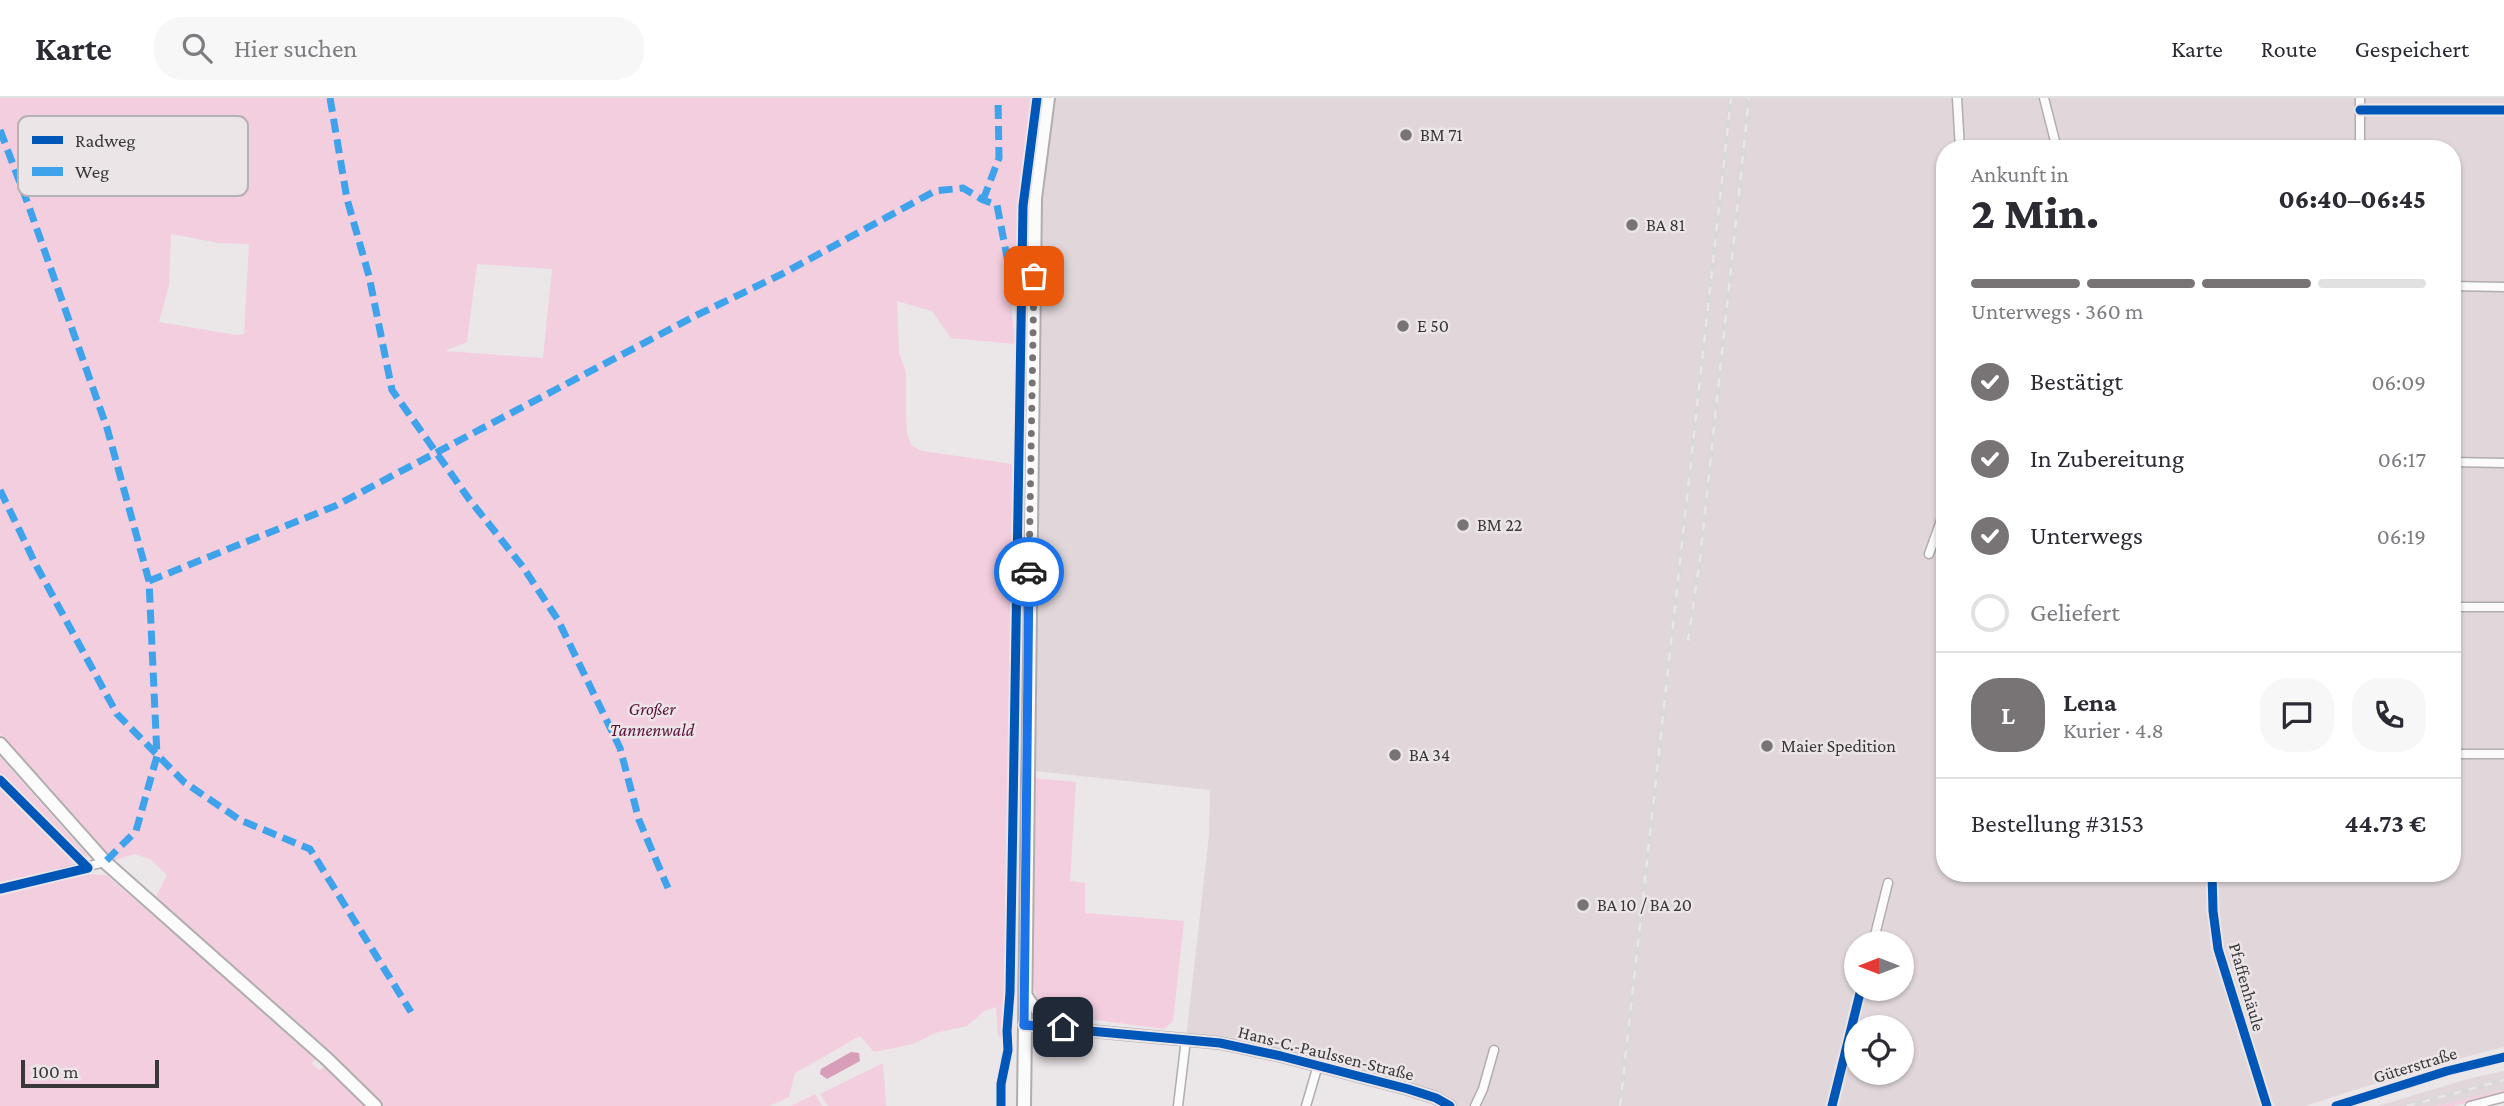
<!DOCTYPE html>
<html lang="de">
<head>
<meta charset="utf-8">
<style>
	body { margin:0; font-family:"Crimson Pro",serif; background:#f7f7f7; color:#2b2b33; height:100vh; display:flex; flex-direction:column; font-size:26px; white-space:nowrap }
	* { box-sizing:border-box; margin:0 }
	p { font-size:23px; color:#7c7c81 }
	.icon { flex:none; width:38px; height:38px; fill:none; stroke:currentColor; stroke-width:2; stroke-linecap:round; stroke-linejoin:round }
	.map { position:relative; flex:1; overflow:hidden }
	.details { position:absolute; left:1936px; top:42px; width:525px; height:742px; display:flex; flex-direction:column; background:#fff; border-radius:28px; box-shadow:0 2px 5px #0004 }
	.details>* { flex:none }
	.needle { width:46px; rotate:270deg }
	.controls { position:absolute; left:1844px; top:833px; display:grid; gap:14px }
	.controls a { display:grid; place-items:center; width:70px; height:70px; border-radius:50%; background:#fff; box-shadow:0 2px 5px #0004; font-size:35px }
	.scale { position:absolute; left:21px; bottom:18px; width:138px; box-sizing:border-box; padding-left:7px; border:4px solid #3a3738; border-top:0; font-size:19px; line-height:24px; white-space:nowrap; color:#3a3738; -webkit-text-stroke:5px #ece5e8; paint-order:stroke }
	.pin { position:absolute; display:grid; place-items:center; width:60px; height:60px; color:#fff; margin:-30px; border-radius:14px; box-shadow:0 4px 10px #0006 }
	.courier { position:absolute; display:grid; place-items:center; width:70px; height:70px; margin:-35px; border:5px solid #1a73e8; border-radius:50%; background:#fff; color:#222; box-shadow:0 2px 9px #0007 }
	.headline em { font-style:normal; font-weight:800 }
	.headline div { display:flex; flex-direction:column-reverse }
	.headline { display:flex; align-items:center; justify-content:space-between; height:119px; padding:0 35px }
	h1 { font-size:46px; font-weight:800; line-height:52px }
	.bar { display:grid; grid-template-columns:repeat(4,1fr); gap:10px 7px; align-content:center; height:84px; padding:0 35px }
	.bar i { height:9px; border-radius:5px; background:#e1e1e2 }
	.bar .selected { background:#787476 }
	.bar p { grid-column:span 4 }
	.line { display:flex; align-items:center; gap:18px; padding:0 35px; border-top:2px solid #e1e1e2 }
	.line div { flex:1 }
	.round { display:grid; place-items:center; flex:none; width:74px; height:74px; border-radius:28px; background:#f7f7f7 }
	ol { padding:0 35px; list-style:none }
	li { display:flex; align-items:center; gap:21px; height:77px }
	li p { margin-inline-start:auto }
	li .icon { padding:7px; border-radius:50%; background:#787476; color:#fff; stroke-width:4 }
	li:last-child { color:#7c7c81 }
	li i { width:38px; height:38px; border:4px solid #e1e1e2; border-radius:50% }
	header { display:flex; align-items:center; gap:42px; box-sizing:border-box; height:98px; padding:0 35px; background:#fff; border-bottom:2px solid #e1e1e2 }
	header strong { font-size:33px }
	nav { display:flex; gap:38px; margin-inline-start:auto; font-size:24px }
	.search { width:490px; height:63px; background:#f7f7f7; display:flex; align-items:center; gap:18px; box-sizing:border-box; padding:0 24px; border-radius:28px; color:#7c7c81; font-size:26px }
	.map>svg:first-child { display:block }
</style>
</head>
<body>
<header>
<strong>Karte</strong>
<div class="search"><svg class="icon" aria-label="search" viewBox="0 0 24 24"><circle cx="10" cy="10" r="6"/><path d="M15 15l6 6"/></svg>Hier suchen</div>
<nav><a>Karte</a><a>Route</a><a>Gespeichert</a></nav>
</header>
<div class="map">
<svg width="2504" height="1008" viewBox="0 0 2504 1008">
	<rect width="100%" height="100%" fill="#ebe6e8"/>
	<path fill="#e1d7db" fill-rule="evenodd" d="M1048,0H2504V949L2426,969L2305,1008H2275L2263,990L2262,1008H1450L1436,1000L1186,941L1209,737L1210,692L1026,672L1034,204ZM1944,51H2452V775H1944ZM1857,845H1902V891H1857ZM1857,929H1902V975H1857Z
		M2504,973V992L2437,1008H2378L2471,980Z"/>
	<path fill="#f3cede" fill-rule="evenodd" d="M0,0H1037L1011,203L1015,246L951,240L932,213L897,203L899,254L906,275V316L907,335L911,347L922,353L1012,366C1014,497 1010,628 1008,759C1006,821 1009,883 1005,945L998,937L996,909L984,913L967,928L935,935L913,946L874,954L860,938L795,975L789,999L769,1008H383C312,938 237,874 162,810L156,799L167,777L150,761L134,756L113,763L92,743L0,636ZM171,136L219,145L249,146L244,236L236,237L159,224L169,187ZM477,166L552,171L543,260L444,253L467,244Z
		M0,659L88,758L60,772L0,784Z
		M1034,680L1076,684L1070,783L1085,785V815L1184,823L1173,923L1164,931L1059,917L1042,907L1035,895L1031,873Z
		M85,776L106,777L319,960L311,965L319,972L328,968L367,1008H0V798Z
		M883,965L886,1008H828L820,996Z
		M2504,992V995L2453,1008H2437Z
		M815,996L822,1008H791Z"/>
	<path fill="#d89db8" d="M851,954L859,955L860,963L827,981L820,976L821,971Z"/>
	<g fill="none" stroke-linecap="round" stroke-linejoin="round">
		<defs>
			<path id="minor" d="M1957,0L1960,51
				M2044,0L2057,51
				M2360,12H2504
				M2360,51V0
				M2452,188L2504,189
				M2452,364L2504,365
				M1929,456L1944,414
				M2452,509H2504
				M2452,656H2504
				M2212,775L2213,813L2218,851L2267,1008
				M0,791L105,764
				M1873,845L1888,785
				M1178,1008L1186,941
				M1306,1008L1318,967
				M1475,1008L1483,991L1494,952
				M1832,1008L1861,891
				M2336,1008L2447,973L2504,959
				M2470,1008L2504,999"/>
			<path id="tertiary" d="M1025,895L1040,917L1060,928
				M1024,927L1220,945L1281,958L1408,991L1436,1000L1450,1008"/>
			<path id="secondary" d="M0,646L105,764L327,961L375,1008"/>
			<path id="primary" d="M1024,1008L1035,100L1048,0"/>
		</defs>
		<use href="#minor" stroke="#b1adaf" stroke-width="11"/>
		<use href="#tertiary" stroke="#b1adaf" stroke-width="14"/>
		<use href="#secondary" stroke="#b1adaf" stroke-width="16"/>
		<use href="#primary" stroke="#b1adaf" stroke-width="16"/>
		<use href="#minor" stroke="#fcfbfc" stroke-width="8"/>
		<use href="#tertiary" stroke="#fcfbfc" stroke-width="10"/>
		<use href="#secondary" stroke="#fcfbfc" stroke-width="12"/>
		<use href="#primary" stroke="#fcfbfc" stroke-width="12"/>
		<defs>
			<path id="rail" d="M1688,543L1700,461L1749,0
				M1620,1008L1731,0
				M2407,1008L2504,982"/>
		</defs>
		<use href="#rail" stroke="#d9d8d9" stroke-width="5"/>
		<use href="#rail" stroke="#ece5e8" stroke-width="2.5" stroke-dasharray="8" stroke-linecap="butt"/>
		<path stroke="#3fa3ec" stroke-width="7" stroke-dasharray="14 7" stroke-linecap="butt" d="M330,0L347,101L369,178L392,292L469,401L523,469L558,522L620,650L639,722L668,790
			M0,32L28,106L107,330L149,483L157,658L136,733L105,764
			M983,102L999,60L998,0
			M0,392L37,469L117,616L184,684L240,722L310,751L411,914
			M149,483L335,408L697,217L782,176L935,93L963,90L983,102L997,107L1010,175L1020,201L1034,204"/>
		<defs>
			<path id="cycleway" d="M2360,12H2504
				M0,682L88,770L0,791
				M2212,775L2213,813L2218,851L2267,1008
				M1024,927L1220,945L1281,958L1408,991L1436,1000L1450,1008
				M1001,1008V986L1008,952L1007,933L1010,894L1023,108L1037,0
				M1832,1008L1861,891
				M2336,1008L2447,973L2504,959"/>
		</defs>
		<use href="#cycleway" stroke="#ece5e8" stroke-width="13"/>
		<use href="#cycleway" stroke="#0057b8" stroke-width="9"/>
	</g>
	<g fill="none" stroke-linecap="round" stroke-linejoin="round">
		<path stroke="#787476" stroke-width="7" stroke-dasharray="0 12.6" d="M1029,474L1034,178"/>
		<path stroke="#1a73e8" stroke-width="9" d="M1029,474L1024,927L1063,929"/>
	</g>
	<g fill="#787476" stroke="#ece5e8" stroke-width="2.5">
		<circle cx="1406" cy="37" r="7"/>
		<circle cx="1632" cy="127" r="7"/>
		<circle cx="1403" cy="228" r="7"/>
		<circle cx="1463" cy="427" r="7"/>
		<circle cx="1767" cy="648" r="7"/>
		<circle cx="1395" cy="657" r="7"/>
		<circle cx="1583" cy="807" r="7"/>
	</g>
	<g text-anchor="middle" stroke-width="5" stroke-linejoin="round" paint-order="stroke">
		<g font-size="18" fill="#3a3738" stroke="#ece5e8" text-anchor="start">
			<text x="1420" y="43">BM 71</text>
			<text x="1646" y="133">BA 81</text>
			<text x="1417" y="234">E 50</text>
			<text x="1477" y="433">BM 22</text>
			<text x="1781" y="654">Maier Spedition</text>
			<text x="1409" y="663">BA 34</text>
			<text x="1597" y="813">BA 10 / BA 20</text>
		</g>
		<g font-size="18" font-style="italic" fill="#5a1139" stroke="#ece5e8">
			<text x="652" y="617">Großer<tspan x="652" dy="21">Tannenwald</tspan></text>
		</g>
		<g font-size="18" fill="#3a3738" stroke="#ece5e8">
			<text transform="translate(2247 889) rotate(74)" y="6">Pfaffenhäule</text>
			<text transform="translate(1326 955) rotate(14)" y="6">Hans-C.-Paulssen-Straße</text>
			<text transform="translate(2415 967) rotate(-17)" y="6">Güterstraße</text>
		</g>
	</g>
	<rect x="18" y="18" width="230" height="80" rx="10" fill="#ece5e8" stroke="#b7b1b3" stroke-width="2"/>
	<rect x="32" y="38" width="31" height="8" fill="#0057b8"/>
	<rect x="32" y="69" width="31" height="9" fill="#3fa3ec"/>
	<g font-size="19" fill="#3a3738">
		<text x="75" y="49">Radweg</text>
		<text x="75" y="80">Weg</text>
	</g>
</svg>
<div class="controls">
<a><svg class="needle" viewBox="-14 -14 28 28"><path d="M0-13l5 13h-10z" fill="#e53935"/><path d="M0 13l5-13h-10z" fill="#7c7c81"/></svg></a>
<a><svg class="icon" aria-label="locate" viewBox="0 0 24 24"><circle cx="12" cy="12" r="6"/><path d="M12 2v4M12 18v4M2 12h4M18 12h4"/></svg></a>
</div>
<div class="scale">100 m</div>
<div class="pin" style="left:1034px;top:178px;background:#ea580c"><svg class="icon" aria-label="bag" viewBox="0 0 24 24"><path d="M5 8h14l-1 12H6zM9 8a3 3 0 0 1 6 0"/></svg></div>
<div class="pin" style="left:1063px;top:929px;background:#1f2937"><svg class="icon" aria-label="home" viewBox="0 0 24 24"><path d="M3 11l9-7 9 7M6 9v11h12V9"/></svg></div>
<div class="courier" style="left:1029px;top:474px"><svg class="icon" aria-label="car" viewBox="0 0 24 24"><path d="M5 17H2v-5l4-1 3-4h7l3 4 3 1v5h-3M9 17h6M6 11h13"/><circle cx="7" cy="17" r="2"/><circle cx="17" cy="17" r="2"/></svg></div>
<section class="details">
<div class="headline"><div><h1>2 Min.</h1><p>Ankunft in</p></div><em>06:40–06:45</em></div>
<div class="bar"><i class="selected"></i><i class="selected"></i><i class="selected"></i><i></i><p>Unterwegs · 360 m</p></div>
<ol>
<li><svg class="icon" aria-label="check" viewBox="0 0 24 24"><path d="M5 12l5 5 9-10"/></svg>Bestätigt<p>06:09</p></li>
<li><svg class="icon" aria-label="check" viewBox="0 0 24 24"><path d="M5 12l5 5 9-10"/></svg>In Zubereitung<p>06:17</p></li>
<li><svg class="icon" aria-label="check" viewBox="0 0 24 24"><path d="M5 12l5 5 9-10"/></svg>Unterwegs<p>06:19</p></li>
<li><i></i>Geliefert</li>
</ol>
<div class="line" style="height:126px"><b class="round" style="background:#787476;color:#fff">L</b><div><b>Lena</b><p>Kurier · 4.8</p></div><a class="round"><svg class="icon" aria-label="chat" viewBox="0 0 24 24"><path d="M4 5h16v11H9l-5 4z"/></svg></a><a class="round"><svg class="icon" aria-label="phone" viewBox="0 0 24 24"><path d="M5 4h4l2 5-3 2q2 4 5 5l2-3 5 2v4C11 20 4 13 5 4z"/></svg></a></div>
<div class="line" style="height:91px"><div>Bestellung #3153</div><b>44.73 €</b></div>
</section>
</div>
</body>
</html>
